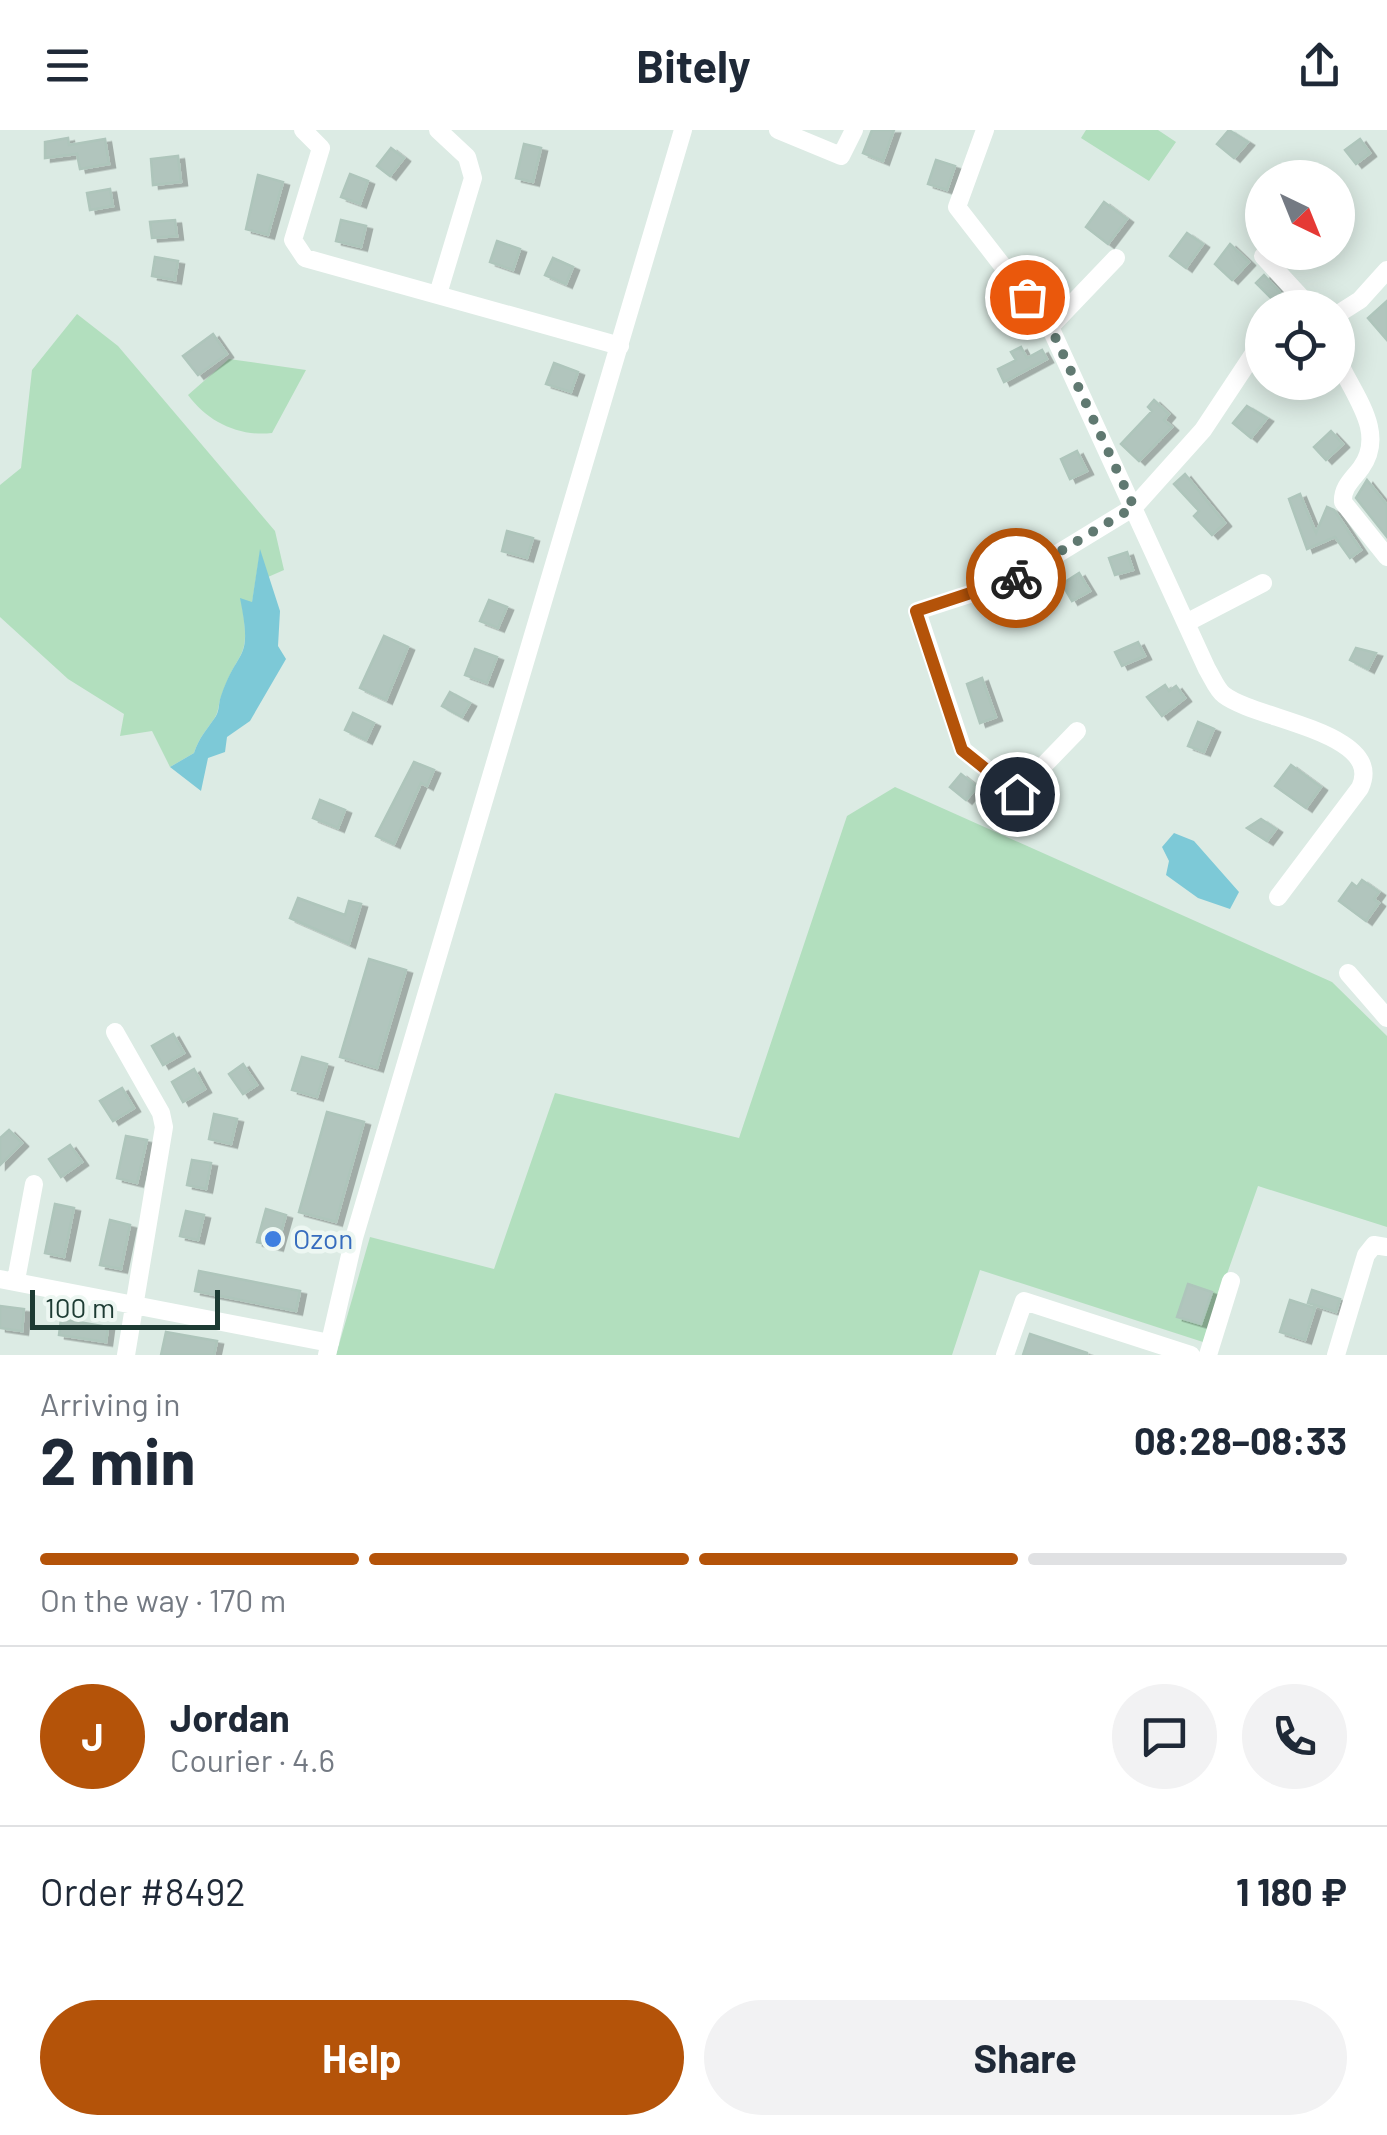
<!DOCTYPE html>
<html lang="en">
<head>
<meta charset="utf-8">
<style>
	body { margin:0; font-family:Barlow,sans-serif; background:#f2f2f3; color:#1f2937; height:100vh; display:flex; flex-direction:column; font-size:38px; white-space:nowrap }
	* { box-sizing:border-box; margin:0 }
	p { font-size:32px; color:#747a83 }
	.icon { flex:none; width:55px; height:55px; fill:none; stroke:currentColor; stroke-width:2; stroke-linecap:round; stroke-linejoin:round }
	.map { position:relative; height:1225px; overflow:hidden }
	.panel { display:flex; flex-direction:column; background:#fff; flex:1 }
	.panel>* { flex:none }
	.needle { width:65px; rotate:137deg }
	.fabs { position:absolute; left:1245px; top:30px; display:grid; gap:20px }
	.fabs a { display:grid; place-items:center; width:110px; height:110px; border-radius:50%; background:#fff; box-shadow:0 5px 25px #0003; font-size:50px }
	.scale { position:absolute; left:30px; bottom:25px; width:190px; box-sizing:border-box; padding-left:10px; border:5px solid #1d3b33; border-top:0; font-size:28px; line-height:35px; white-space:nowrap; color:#1d3b33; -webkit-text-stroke:8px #edf7f2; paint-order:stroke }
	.pin { position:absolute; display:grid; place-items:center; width:85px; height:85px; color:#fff; margin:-42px; border:5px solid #fff; border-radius:50%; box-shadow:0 2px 10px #0007 }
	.courier { position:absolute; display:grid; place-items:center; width:100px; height:100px; margin:-50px; border:8px solid #b45309; border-radius:50%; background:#fff; color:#222; box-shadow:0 2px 12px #0007 }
	.overview em { font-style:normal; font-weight:700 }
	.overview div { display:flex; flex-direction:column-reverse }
	.overview { display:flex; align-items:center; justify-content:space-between; height:170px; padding:0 40px }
	h1 { font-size:65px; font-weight:700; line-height:75px }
	.bar { display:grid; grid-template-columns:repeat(4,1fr); gap:15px 10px; align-content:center; height:120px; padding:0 40px }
	.bar i { height:12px; border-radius:8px; background:#e0e1e3 }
	.bar .selected { background:#b45309 }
	.bar p { grid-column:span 4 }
	.line { display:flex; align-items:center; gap:25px; padding:0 40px; border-top:2px solid #e0e1e3 }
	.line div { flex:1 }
	.round { display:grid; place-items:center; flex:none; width:105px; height:105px; border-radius:52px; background:#f2f2f3 }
	.primary-button { display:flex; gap:20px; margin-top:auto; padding:20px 40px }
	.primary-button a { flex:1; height:115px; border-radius:60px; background:#b45309; color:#fff; font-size:40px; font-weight:700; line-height:115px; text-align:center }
	.primary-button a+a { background:#f2f2f3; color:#1f2937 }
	header { display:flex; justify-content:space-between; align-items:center; height:130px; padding:0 40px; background:#fff; font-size:45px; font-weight:700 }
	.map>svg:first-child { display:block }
</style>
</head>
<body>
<header><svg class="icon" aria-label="menu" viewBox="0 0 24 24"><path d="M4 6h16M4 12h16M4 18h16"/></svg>Bitely<svg class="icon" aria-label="share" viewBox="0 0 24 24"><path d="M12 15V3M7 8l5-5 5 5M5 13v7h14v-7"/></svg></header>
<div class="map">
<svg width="1387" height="1225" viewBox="0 0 1387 1225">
	<defs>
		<filter id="shadow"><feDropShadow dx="6" dy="3.5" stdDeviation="0" flood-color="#0004"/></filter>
	</defs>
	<rect width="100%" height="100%" fill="#dcebe4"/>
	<path fill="#b2dfbe" d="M1086,0H1158L1176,12L1149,51L1081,8Z
		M77,184L118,216L275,401L284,440L268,447L260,422L252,473L241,469C252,534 239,514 221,567C218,575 219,582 214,589C205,602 199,608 194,623L170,637L152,601L120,606L124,584L68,549L0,487V355L21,338L32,240Z
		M229,229L306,240L272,303C238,307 207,291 188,265Z
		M895,657L1332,852L1387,906V1097L1258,1056L1203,1212L980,1140L952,1225H336L370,1107L494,1139L555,963L739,1008L847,686Z"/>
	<path fill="#7dc9d7" d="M260,419L280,481L278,516L286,529L250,591L227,607L225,622L208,628L201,661L170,637L194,623C199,608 205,602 214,589C220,582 218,574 221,566C239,514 253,534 240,468L252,472Z
		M1174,703L1194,711L1239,762L1230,779L1198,768L1166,745L1169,731L1162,717Z"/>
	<path fill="#b1c5bd" stroke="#aec5bb" stroke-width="2.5" filter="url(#shadow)" d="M872,0H894L883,31L863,23Z
		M1229,0L1248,12L1234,28L1217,14Z
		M68,8L69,15L105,9L109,34L80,39L77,24L45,28V12Z
		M1360,9L1370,23L1356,34L1345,20Z
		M524,14L541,18L533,52L516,48Z
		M391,18L404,28L390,46L377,36Z
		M178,26L181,52L153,55L151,29Z
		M936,30L955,36L947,60L928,54Z
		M350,44L368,51L360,74L341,67Z
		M258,45L283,52L268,105L246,99Z
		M110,59L113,76L90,80L87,63Z
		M1104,72L1127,89L1108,114L1086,97Z
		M175,90L177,106L152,108L150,92Z
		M341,90L366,96L361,117L336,111Z
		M1187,103L1203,114L1186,138L1170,126Z
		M497,111L520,119L513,140L490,132Z
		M1230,114L1249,132L1232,150L1215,134Z
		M155,127L178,131L175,150L152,146Z
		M553,128L573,137L566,154L545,145Z
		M1264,145L1285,168L1278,175L1256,153Z
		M1387,171V210L1368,188Z
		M213,204L227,224L198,245L183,226Z
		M1021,217L1027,228L1042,220L1047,229L1004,252L998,239L1016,230L1011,222Z
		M554,233L578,242L571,262L546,254Z
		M1154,270L1169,284L1164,290L1172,297L1139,331L1121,314L1152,281L1148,277Z
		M1247,276L1267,288L1251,308L1233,293Z
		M1331,301L1343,314L1326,330L1314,317Z
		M1077,321L1087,341L1070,349L1061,329Z
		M1185,344L1225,393L1212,405L1194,386L1199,381L1174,354Z
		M1367,350L1387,375V407L1356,368Z
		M1300,364L1316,403L1327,377L1334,380L1361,420L1350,428L1335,407L1307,419L1289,369Z
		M507,401L533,408L527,428L502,421Z
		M1127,422L1133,440L1115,445L1109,428Z
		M1079,443L1090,461L1072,471L1062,454Z
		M489,470L507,477L498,498L480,491Z
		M384,506L408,517L386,570L360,558Z
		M1138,512L1145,526L1122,536L1115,522Z
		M1356,518L1376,523L1368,539L1350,530Z
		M475,519L497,527L487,553L465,545Z
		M982,548L996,587L980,593L967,554Z
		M1165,555L1169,561L1176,556L1185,568L1162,586L1147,567Z
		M450,562L470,573L462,587L442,576Z
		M353,583L374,593L366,610L345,600Z
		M1198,592L1214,599L1204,622L1188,616Z
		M414,632L434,640L427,656L421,653L394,714L376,706Z
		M1291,635L1321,657L1306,678L1275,656Z
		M961,644L977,657L966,670L950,657Z
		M320,670L345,680L338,698L313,688Z
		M1261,689L1276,699L1267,711L1247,698Z
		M1362,750L1379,762L1374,769L1379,773L1366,791L1339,771L1352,753L1357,757Z
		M298,768L345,785L349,771L361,774L349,814L290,788Z
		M369,829L406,840L377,938L340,927Z
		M173,904L184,923L163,935L152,916Z
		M302,927L327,934L317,967L292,960Z
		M243,934L257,955L243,964L229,944Z
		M194,939L205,959L183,972L172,952Z
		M122,958L134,978L113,991L100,971Z
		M327,982L364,992L336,1092L299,1082Z
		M214,984L237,989L231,1014L209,1009Z
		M9,1000L22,1013L0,1035V1008Z
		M126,1006L147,1010L137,1053L117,1048Z
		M70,1015L82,1032L61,1047L49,1029Z
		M192,1030L211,1033L206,1059L187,1055Z
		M55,1074L74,1078L64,1127L45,1123Z
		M266,1079L286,1085L277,1117L257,1112Z
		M186,1081L204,1085L198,1110L180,1106Z
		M110,1090L130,1095L121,1139L100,1135Z
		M199,1141L300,1161L296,1181L195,1161Z
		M1188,1154L1212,1162L1201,1194L1177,1187Z
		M1312,1160L1340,1169L1336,1182L1308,1173Z
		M1290,1170L1315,1178L1305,1210L1280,1202Z
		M0,1176L24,1179L22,1201L0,1198Z
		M61,1189L108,1197L106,1212L59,1205Z
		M166,1202L217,1211L214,1225H161Z
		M1030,1204L1087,1223V1225H1023Z"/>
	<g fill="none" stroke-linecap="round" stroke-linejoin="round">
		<path stroke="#fff" stroke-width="18" d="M303,0L321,18L293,110L305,128L620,216
			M438,0L467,27L473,48L438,164
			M778,0L841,26L854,0
			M985,0L957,77L1050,197
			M1263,126L1311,178
			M1116,128L1050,197L1207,539C1212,547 1217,560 1224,565C1256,590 1386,602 1360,658L1278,767
			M1338,184L1360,170L1387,140
			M1338,230C1353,265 1387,302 1361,338C1353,349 1342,357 1343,372L1387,427
			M1016,449L1024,468
			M1186,493L1263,453
			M1077,601L1017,663L963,620L917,481L1016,449L1134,377L1203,300L1262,211
			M1348,843L1387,888
			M115,902L161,983L164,997L126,1225
			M0,1149L330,1213
			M16,1150L34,1054
			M327,1225L354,1108L683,0
			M1005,1225L1024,1171L1191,1225
			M1208,1225L1231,1151
			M1336,1225L1366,1125L1374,1115L1387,1117"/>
	</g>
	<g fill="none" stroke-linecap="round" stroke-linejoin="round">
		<path stroke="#607971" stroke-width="10" stroke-dasharray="0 18" d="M1016,448L1134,377L1050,196L1027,167"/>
		<path stroke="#b45309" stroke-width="12" d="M1016,448L916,481L962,620L1017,664"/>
	</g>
	<circle fill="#3f7fe0" stroke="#edf7f2" stroke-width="4" cx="273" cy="1109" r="10"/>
	<g text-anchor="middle" stroke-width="9" stroke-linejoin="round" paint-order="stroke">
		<g font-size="28" fill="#366cbe" stroke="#edf7f2" text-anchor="start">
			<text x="293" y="1119">Ozon</text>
		</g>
	</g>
</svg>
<div class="fabs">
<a><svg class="needle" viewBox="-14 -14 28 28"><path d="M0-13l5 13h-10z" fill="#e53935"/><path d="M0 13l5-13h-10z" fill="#747a83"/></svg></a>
<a><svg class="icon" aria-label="locate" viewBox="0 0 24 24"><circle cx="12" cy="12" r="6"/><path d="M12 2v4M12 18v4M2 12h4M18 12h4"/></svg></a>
</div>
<div class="scale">100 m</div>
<div class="pin" style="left:1027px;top:167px;background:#ea580c"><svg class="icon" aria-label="bag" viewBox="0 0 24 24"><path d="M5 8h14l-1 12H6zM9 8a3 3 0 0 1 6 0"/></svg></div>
<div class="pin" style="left:1017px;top:664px;background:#1f2937"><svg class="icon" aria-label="home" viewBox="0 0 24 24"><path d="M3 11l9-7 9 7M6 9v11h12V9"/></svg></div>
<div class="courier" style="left:1016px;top:448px"><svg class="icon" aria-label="bike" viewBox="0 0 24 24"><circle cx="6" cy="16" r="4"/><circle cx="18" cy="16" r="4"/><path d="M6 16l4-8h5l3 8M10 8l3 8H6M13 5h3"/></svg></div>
</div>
<section class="panel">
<div class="overview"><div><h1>2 min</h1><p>Arriving in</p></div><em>08:28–08:33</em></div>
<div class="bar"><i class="selected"></i><i class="selected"></i><i class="selected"></i><i></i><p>On the way · 170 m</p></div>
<div class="line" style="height:180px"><b class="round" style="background:#b45309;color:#fff">J</b><div><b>Jordan</b><p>Courier · 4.6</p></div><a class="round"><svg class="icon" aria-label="chat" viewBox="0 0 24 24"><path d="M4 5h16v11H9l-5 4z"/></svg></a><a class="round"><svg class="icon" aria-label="phone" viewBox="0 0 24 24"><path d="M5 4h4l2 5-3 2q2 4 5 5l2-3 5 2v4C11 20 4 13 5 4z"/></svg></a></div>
<div class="line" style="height:130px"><div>Order #8492</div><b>1 180 ₽</b></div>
<div class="primary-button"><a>Help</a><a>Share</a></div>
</section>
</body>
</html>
